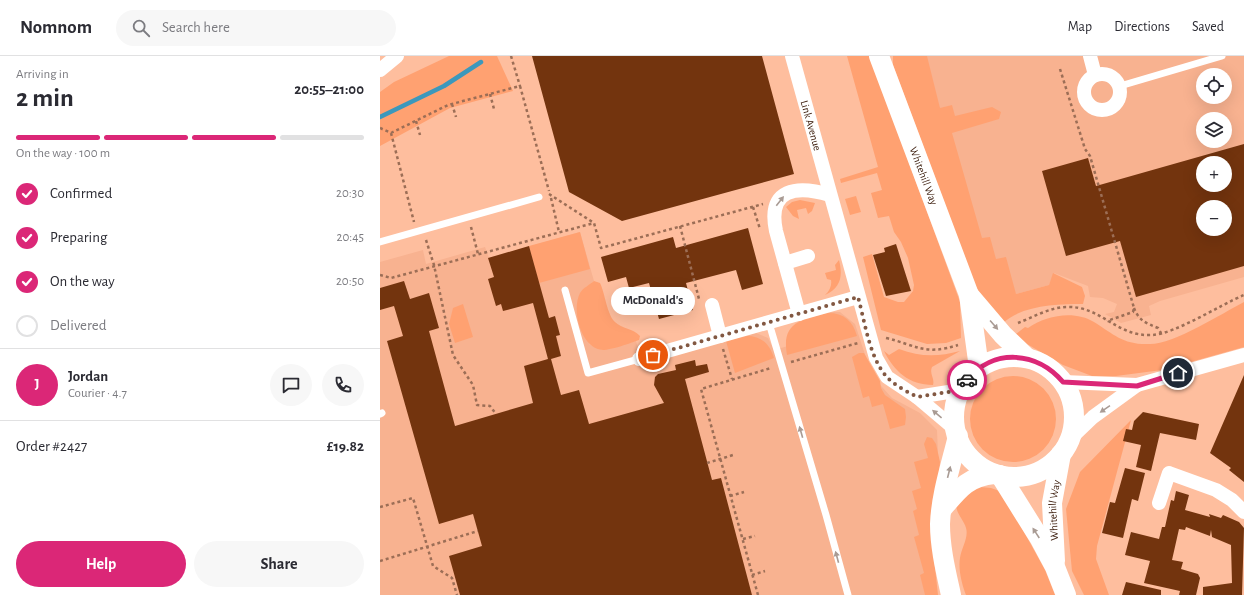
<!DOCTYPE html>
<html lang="en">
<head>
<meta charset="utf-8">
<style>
	body { margin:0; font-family:"Alegreya Sans",sans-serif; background:#f7f7f7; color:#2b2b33; height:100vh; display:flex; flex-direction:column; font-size:15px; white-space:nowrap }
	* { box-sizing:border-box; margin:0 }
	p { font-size:13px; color:#7c7c81 }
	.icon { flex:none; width:22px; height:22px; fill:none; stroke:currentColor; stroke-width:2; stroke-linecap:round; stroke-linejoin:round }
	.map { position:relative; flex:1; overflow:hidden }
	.sheet { display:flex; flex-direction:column; background:#fff; width:380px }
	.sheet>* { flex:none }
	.tools { position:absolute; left:816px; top:12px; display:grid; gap:8px }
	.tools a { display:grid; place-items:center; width:36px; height:36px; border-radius:50%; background:#fff; box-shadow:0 4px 16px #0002; font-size:20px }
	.pin { position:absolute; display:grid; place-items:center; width:34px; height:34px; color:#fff; margin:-17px; border:2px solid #fff; border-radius:50%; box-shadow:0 1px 4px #0007 }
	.courier { position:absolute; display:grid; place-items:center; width:40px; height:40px; margin:-20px; border:3px solid #db2777; border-radius:50%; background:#fff; color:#222; box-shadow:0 1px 5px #0007 }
	.bubble { position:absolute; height:28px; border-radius:14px; background:#fff; box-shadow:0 4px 16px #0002; font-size:13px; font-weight:700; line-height:28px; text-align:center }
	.headline em { font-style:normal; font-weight:700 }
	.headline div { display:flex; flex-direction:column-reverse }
	.headline { display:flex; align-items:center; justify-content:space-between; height:68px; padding:0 16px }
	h1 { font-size:26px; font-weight:700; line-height:30px }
	.bar { display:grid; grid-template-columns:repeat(4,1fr); gap:6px 4px; align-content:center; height:48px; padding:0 16px }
	.bar i { height:5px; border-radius:3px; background:#e1e1e2 }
	.bar .active { background:#db2777 }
	.bar p { grid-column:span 4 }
	.line { display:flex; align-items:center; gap:10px; padding:0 16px; border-top:1px solid #e1e1e2 }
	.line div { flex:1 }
	.round { display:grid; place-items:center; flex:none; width:42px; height:42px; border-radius:21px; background:#f7f7f7 }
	ol { padding:0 16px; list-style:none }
	li { display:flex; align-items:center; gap:12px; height:44px }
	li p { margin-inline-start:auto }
	li .icon { padding:4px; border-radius:50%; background:#db2777; color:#fff; stroke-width:4 }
	li:last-child { color:#7c7c81 }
	li i { width:22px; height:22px; border:2px solid #e1e1e2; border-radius:50% }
	.primary-button { display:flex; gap:8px; margin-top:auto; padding:8px 16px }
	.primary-button a { flex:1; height:46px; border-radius:24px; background:#db2777; color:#fff; font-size:16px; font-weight:700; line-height:46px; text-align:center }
	.primary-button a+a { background:#f7f7f7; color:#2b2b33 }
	header { display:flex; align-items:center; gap:24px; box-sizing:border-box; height:56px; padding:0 20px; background:#fff; border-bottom:1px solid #e1e1e2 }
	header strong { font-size:19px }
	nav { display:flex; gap:22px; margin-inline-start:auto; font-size:14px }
	.search { width:280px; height:36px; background:#f7f7f7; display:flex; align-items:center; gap:10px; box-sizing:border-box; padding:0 14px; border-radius:22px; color:#7c7c81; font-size:15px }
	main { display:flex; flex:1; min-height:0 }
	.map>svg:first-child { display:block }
</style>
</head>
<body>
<header>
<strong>Nomnom</strong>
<div class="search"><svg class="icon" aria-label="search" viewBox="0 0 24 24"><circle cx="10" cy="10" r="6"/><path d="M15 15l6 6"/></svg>Search here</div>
<nav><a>Map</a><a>Directions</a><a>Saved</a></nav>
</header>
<main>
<section class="sheet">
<div class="headline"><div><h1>2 min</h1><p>Arriving in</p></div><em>20:55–21:00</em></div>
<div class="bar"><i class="active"></i><i class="active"></i><i class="active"></i><i></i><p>On the way · 100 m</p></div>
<ol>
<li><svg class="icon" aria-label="check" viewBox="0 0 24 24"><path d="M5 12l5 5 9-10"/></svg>Confirmed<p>20:30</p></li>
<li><svg class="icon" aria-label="check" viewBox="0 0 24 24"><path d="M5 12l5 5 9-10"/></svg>Preparing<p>20:45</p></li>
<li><svg class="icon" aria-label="check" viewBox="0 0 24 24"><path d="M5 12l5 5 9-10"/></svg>On the way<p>20:50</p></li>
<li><i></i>Delivered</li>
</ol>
<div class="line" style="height:72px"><b class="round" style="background:#db2777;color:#fff">J</b><div><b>Jordan</b><p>Courier · 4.7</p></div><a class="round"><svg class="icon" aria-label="chat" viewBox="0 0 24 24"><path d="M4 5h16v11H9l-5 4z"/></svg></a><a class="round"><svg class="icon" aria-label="phone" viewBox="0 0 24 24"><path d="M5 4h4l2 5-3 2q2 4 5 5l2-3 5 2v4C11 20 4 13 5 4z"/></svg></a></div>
<div class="line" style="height:52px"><div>Order #2427</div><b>£19.82</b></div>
<div class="primary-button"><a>Help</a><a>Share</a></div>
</section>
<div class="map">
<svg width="864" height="539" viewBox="0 0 864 539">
	<rect width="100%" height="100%" fill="#febe9e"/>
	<path fill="#f8b290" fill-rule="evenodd" d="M543,0H864V221L780,245L769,250L771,259L741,267L725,258L734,256L737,248L723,242L710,241L708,230L674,217L669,229L636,238L601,185L557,54ZM823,19H845V41H823ZM823,63H845V85H823ZM823,107H845V129H823ZM823,151H845V173H823Z
		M200,176L214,225L206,231L209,288L215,291L223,294L256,285L262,305L376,277L388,282L394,294L408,290L415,268L422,263L449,256H460L475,268L492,320L512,342L540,357L557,374L558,398L547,460L556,539H0V206L43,194L46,208L105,191L109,202Z"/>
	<path fill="#ffa171" d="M69,0H117L133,35L70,52L0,90V36L14,26Z
		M467,0H490L580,246L581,282L566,287L547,288L501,274L483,201L492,198L504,241L518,246H524L533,235L534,229L528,202L521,186L514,176L509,160L498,162L491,137L502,134L497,117L461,127L460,123L498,111Z
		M513,0H547L560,52L572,49L575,60L612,51L621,56L619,63L572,77L602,182L610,181L616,203L626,201L636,238L669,229L673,217L702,231L705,240L703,248C677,248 643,249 623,267L597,234L513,9Z
		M476,140L481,156L470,159L465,143Z
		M420,144L435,147L432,155L428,158L426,152L417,154L419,163L413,160L406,151L412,146Z
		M200,176L210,213L159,227L149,190Z
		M459,204C463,220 461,232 445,239C450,235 452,229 451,224L447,223L445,217L456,214L455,209Z
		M214,225L220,227C225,237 227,259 235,266C242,273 253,272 260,280L259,284C251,287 231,294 223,294C201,293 191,254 200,237C203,232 209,229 214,225Z
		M864,246V291L782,314L736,320H712L683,309L647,288L636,278L645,271L648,272C666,259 695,254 714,266C735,279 743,289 770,288C794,288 841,258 864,246Z
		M83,248L93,281L75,287L69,268L73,252Z
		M448,257C464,257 473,265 477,280L407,299C401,266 421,264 448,257Z
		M367,280C382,280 390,289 394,302L355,317L346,285Z
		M519,293C540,301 558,301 580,295L552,311C549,318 555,322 553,329C529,329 514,315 504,295L509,299Z
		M479,297H484L500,325L501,332L505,339L525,353L526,361L525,369L510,373L503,348L492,351L489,340L483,342L472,301Z
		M590 363a43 43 0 1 1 86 0a43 43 0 1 1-86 0Z
		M751,364L717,490L716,503L729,539H704L692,515L686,453L700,416Z
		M547,381L552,382L556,388L560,406L553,493L558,539H545L540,519L544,517L534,481L539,479L533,455L537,453L532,435L541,432L534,406L548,402L544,388Z
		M600,431L611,432L622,436L665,514L675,539H586C582,529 578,513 580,502C581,493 589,481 586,472C584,463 572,455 578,443C582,436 593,434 600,431Z"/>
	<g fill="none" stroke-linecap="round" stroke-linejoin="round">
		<path stroke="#3c98bc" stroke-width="4.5" d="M0,61L64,30L101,6"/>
	</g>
	<path fill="#73340e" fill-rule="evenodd" d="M152,0H382L414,118L242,165L189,136Z
		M864,88V210L756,241L740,185L686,200L662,115L708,102L716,130ZM823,107H845V129H823ZM823,151H845V173H823Z
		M368,172L383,228L362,234L356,214L306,227L313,254L279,263L269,227L249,232L246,221L228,226L221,201L293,181L296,192Z
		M516,188L531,235L506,240L493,199L505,196L504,192Z
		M149,190L169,262L175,260L180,279L176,280L181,300L171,303L181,339L199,334L209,368L284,347L274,329L275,321L278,318L296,314L295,309L315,304L316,310L327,308L329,316L305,323L332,424L341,422L372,539H80L69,500L102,490L93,458L59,468L7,285L23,280L14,250L0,254V232L24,225L30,243L49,237L59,272L49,275L75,370L153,347L144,310L168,303L153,247L123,255L121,248L116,250L108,223L114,221L108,202Z
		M864,319V426L849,414L851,412L830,397Z
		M763,356L819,368L816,384L780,377L771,415L756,411L761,389L743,385L746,373L752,374L754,365Z
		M745,412L765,417L758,445L752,443L743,482L722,477L730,446L735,447Z
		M796,435L809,439L805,454L830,461L829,458L841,462L843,459L859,466L864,472L862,539H823V531L852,527L851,489L832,481L831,474L830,480L806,471L805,474L799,473L792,504L803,506L801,513L818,518L820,522L816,539H799L800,535L764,527L770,505L745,499L751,476L779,483L782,471H785L791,444L794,445Z
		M746,526L781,534V539H742Z"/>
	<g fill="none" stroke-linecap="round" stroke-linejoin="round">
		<path stroke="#9c6e56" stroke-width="2.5" stroke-dasharray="3 3" stroke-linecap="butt" d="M131,0L140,30
			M680,13L705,93L710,100L754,252L753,256L727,265
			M110,38L114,53
			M72,48L76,61
			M36,65L40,79
			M0,72L11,77L68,49L140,30L169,135
			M11,77L34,166
			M169,138L214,167L221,192L383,148
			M171,142L179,176
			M373,151L380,173
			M300,170L319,243
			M91,171L98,198
			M46,184L54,209L73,299L93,329L97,349L110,350L116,358
			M0,219L11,222L214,167
			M754,252C759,265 766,267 778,272L781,277
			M638,267C653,261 671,251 687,251C722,250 736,281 772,279C795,278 840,249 864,239
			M506,282C536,289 544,300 578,289
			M343,293L352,323
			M411,306L478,287
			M327,407L353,399
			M350,440L364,436
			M0,451L33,442L53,510L72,522L77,539
			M363,483L375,480
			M0,505L98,475
			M372,519L385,515
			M378,539L321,333L391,312"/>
		<path stroke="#fff" stroke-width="7" d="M740,30L842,0
			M0,186L159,141
			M185,234L208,317L259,303
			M389,267L446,459L468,539
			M0,358L2,357"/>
		<g stroke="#fff" stroke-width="14">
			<path id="s1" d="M412,0L496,302L507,321L537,341L576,374"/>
			<path d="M710,0L715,19"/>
			<path d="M0,14L17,0"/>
			<circle cx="722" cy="36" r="18"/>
			<path d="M405,207L428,200"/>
			<path d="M332,249L340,280L478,241"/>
			<path d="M419,258L396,175C387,132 417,129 450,139"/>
			<path d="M259,303L340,280"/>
			<path d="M683,326L757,329L864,299"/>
			<path d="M537,341L581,334"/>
			<path d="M690,383L713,361L757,329"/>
			<path d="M779,447L789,417L836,434L852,444L864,456"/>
		</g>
		<g stroke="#fff" stroke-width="20">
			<path id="s2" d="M499,0L589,239L599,312"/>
			<path d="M589,239L623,279L647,302"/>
			<circle cx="634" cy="361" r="60"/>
			<path d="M620,419L660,483L675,511L686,539"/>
			<path d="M562,453C579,433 587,421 614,418"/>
			<path id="s3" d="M675,505L672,447L681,398"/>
			<path d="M571,539C566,516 560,492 560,468C561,439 571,409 578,380"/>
		</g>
	</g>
	<defs><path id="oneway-solid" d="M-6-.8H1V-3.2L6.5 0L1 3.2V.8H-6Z"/></defs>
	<g fill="#a99b94">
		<use href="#oneway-solid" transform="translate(400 145) rotate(-52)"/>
		<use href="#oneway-solid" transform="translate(614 269) rotate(49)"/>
		<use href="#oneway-solid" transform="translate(725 353) rotate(146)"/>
		<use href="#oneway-solid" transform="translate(557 358) rotate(-140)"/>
		<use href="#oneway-solid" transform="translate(421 376) rotate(-106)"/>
		<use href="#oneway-solid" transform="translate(569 416) rotate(-76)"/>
		<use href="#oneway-solid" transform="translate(656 477) rotate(-123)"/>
		<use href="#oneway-solid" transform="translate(457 501) rotate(-105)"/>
	</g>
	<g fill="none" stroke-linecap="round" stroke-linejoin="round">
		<path stroke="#825842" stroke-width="4" stroke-dasharray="0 7.2" d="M273,299L478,241C485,266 489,300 506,320C514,329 526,335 537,341L581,334L587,324"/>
		<path stroke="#db2777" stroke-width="5" d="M587,324C613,292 657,295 683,326L757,330L798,317"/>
	</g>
	<g text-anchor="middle" stroke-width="4" stroke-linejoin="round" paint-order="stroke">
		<g font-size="11" fill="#3f2111" stroke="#febe9e">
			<text dy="4" stroke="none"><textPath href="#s1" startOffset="72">Link Avenue</textPath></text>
			<text dy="4" stroke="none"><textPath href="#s2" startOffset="128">Whitehill Way</textPath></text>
			<text dy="4" stroke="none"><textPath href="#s3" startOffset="51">Whitehill Way</textPath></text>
		</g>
	</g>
</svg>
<div class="tools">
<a><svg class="icon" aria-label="locate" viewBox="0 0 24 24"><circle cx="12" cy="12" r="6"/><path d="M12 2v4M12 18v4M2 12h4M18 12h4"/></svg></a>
<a><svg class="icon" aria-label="layers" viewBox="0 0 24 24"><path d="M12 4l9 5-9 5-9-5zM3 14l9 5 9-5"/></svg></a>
<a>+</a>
<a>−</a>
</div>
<div class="pin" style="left:273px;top:299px;background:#ea580c"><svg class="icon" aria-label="bag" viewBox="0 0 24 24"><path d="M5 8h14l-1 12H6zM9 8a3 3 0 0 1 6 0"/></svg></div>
<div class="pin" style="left:798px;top:317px;background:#1f2937"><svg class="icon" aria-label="home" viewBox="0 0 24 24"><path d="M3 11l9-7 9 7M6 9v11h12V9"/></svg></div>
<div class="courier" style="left:587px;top:324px"><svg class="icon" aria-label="car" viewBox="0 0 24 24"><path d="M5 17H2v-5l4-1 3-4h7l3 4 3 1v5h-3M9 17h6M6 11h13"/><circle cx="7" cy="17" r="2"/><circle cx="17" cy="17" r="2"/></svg></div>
<div class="bubble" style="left:231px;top:231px;width:84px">McDonald's</div>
</div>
</main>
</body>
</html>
